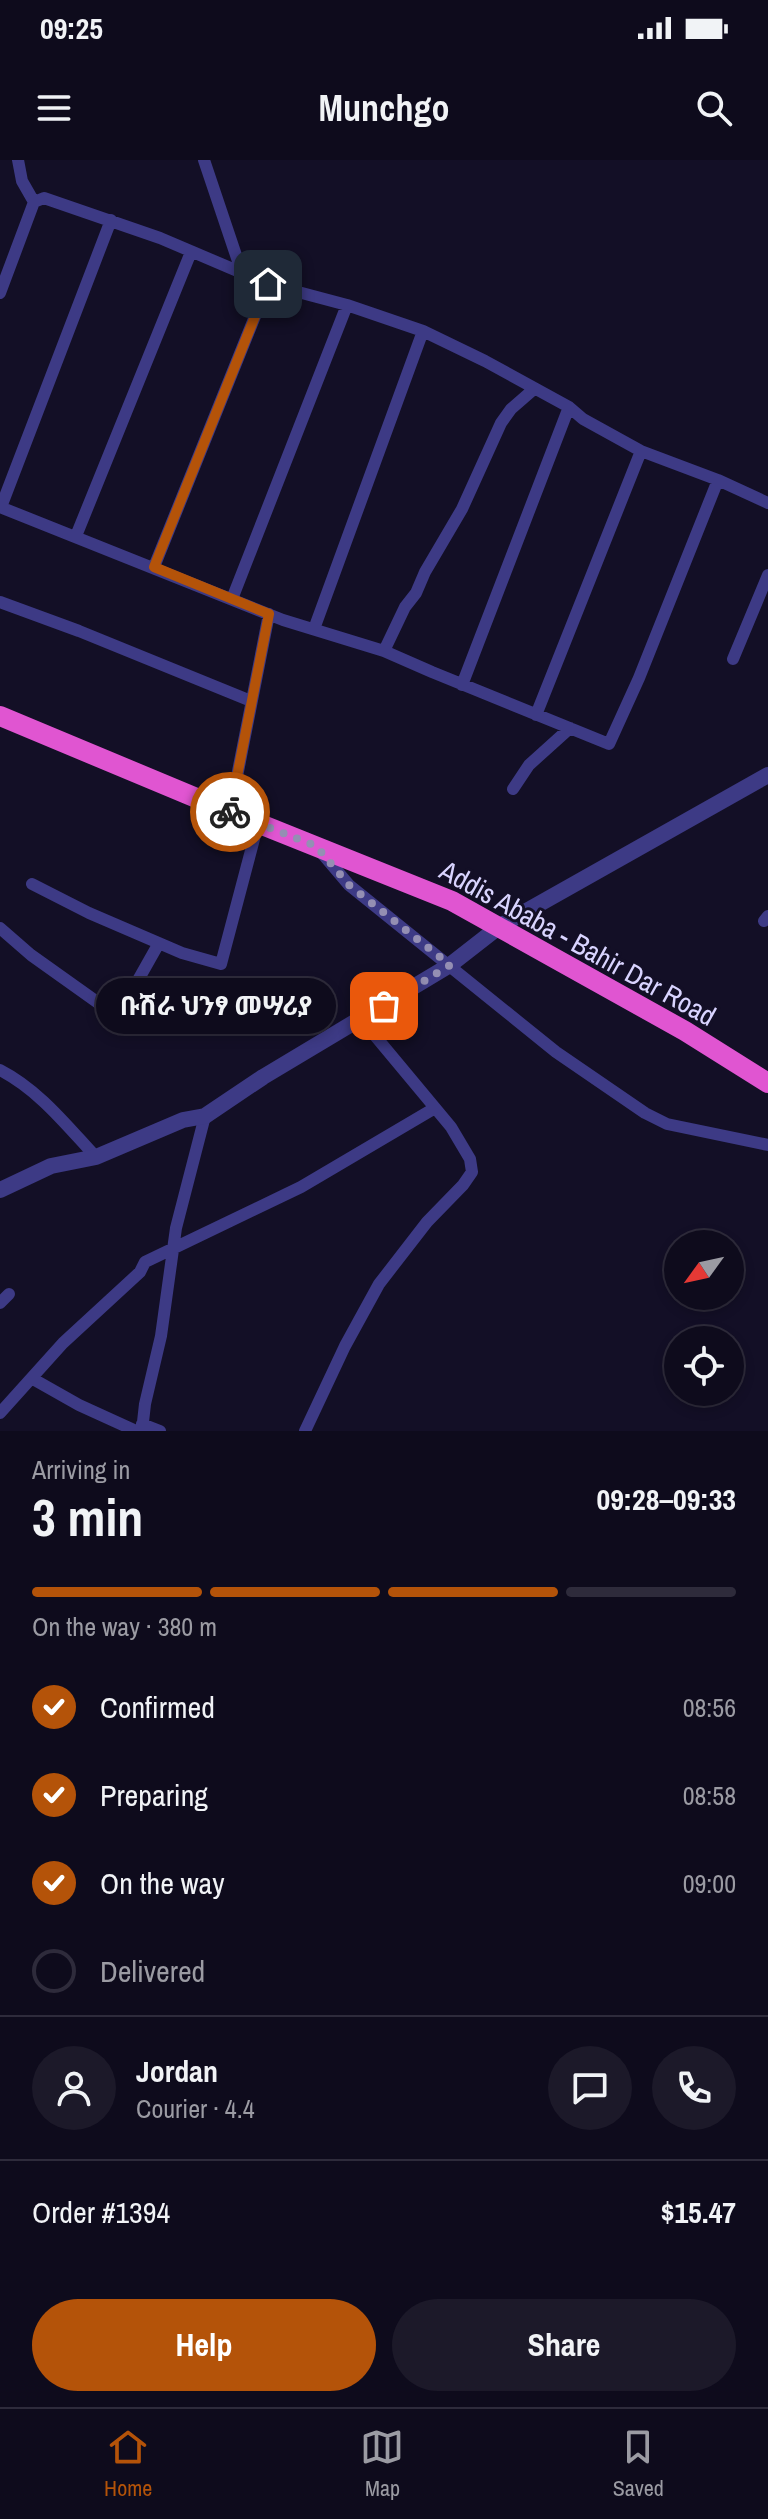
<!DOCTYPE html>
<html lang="en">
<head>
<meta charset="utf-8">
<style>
	body { margin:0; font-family:"Archivo Narrow","Noto Sans Ethiopic",sans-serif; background:#1c1929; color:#f1f3f6; height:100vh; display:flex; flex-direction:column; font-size:30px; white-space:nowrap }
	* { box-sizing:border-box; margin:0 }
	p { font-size:26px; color:#9b9ba3 }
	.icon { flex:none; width:44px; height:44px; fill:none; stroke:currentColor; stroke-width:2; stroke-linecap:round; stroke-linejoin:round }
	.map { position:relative; height:1271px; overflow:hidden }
	.side { display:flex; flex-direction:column; background:#0e0b1c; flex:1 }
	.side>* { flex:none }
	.needle { width:52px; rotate:237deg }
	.tools { position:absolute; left:664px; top:1070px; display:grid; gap:16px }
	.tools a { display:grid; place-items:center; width:80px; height:80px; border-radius:50%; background:#0e0b1c; box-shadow:0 4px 12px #0003,0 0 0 2px #2e2b3b; font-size:40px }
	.pin { position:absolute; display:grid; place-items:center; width:68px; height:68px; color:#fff; margin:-34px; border-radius:16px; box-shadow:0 4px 12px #0006 }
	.courier { position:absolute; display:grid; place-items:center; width:80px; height:80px; margin:-40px; border:6px solid #b45309; border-radius:50%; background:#fff; color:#222; box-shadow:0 2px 10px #0007 }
	.bubble { position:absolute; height:56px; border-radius:28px; background:#0e0b1c; box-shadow:0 4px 12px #0003,0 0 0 2px #2e2b3b; font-size:26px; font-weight:700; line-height:56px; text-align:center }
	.head em { font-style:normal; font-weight:700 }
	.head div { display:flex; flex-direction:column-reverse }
	.head { display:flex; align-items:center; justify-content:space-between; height:136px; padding:0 32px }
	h1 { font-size:52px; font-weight:700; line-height:60px }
	.bar { display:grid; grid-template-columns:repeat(4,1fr); gap:12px 8px; align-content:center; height:96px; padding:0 32px }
	.bar i { height:10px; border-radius:6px; background:#2e2b3b }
	.bar .current { background:#b45309 }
	.bar p { grid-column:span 4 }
	.line { display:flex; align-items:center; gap:20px; padding:0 32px; border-top:2px solid #2e2b3b }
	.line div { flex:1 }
	.round { display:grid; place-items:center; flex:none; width:84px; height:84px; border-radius:42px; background:#1c1929 }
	ol { padding:0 32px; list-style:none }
	li { display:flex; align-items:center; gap:24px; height:88px }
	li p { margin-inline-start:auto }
	li .icon { padding:8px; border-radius:50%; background:#b45309; color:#fff; stroke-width:4 }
	li:last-child { color:#9b9ba3 }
	li i { width:44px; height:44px; border:4px solid #2e2b3b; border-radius:50% }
	.button { display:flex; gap:16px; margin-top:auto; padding:16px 32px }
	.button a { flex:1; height:92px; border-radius:48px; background:#b45309; color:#fff; font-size:32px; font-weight:700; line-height:92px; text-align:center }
	.button a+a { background:#1c1929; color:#f1f3f6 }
	.status { display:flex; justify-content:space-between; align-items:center; height:56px; padding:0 40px; background:#0e0b1c; direction:ltr }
	.status svg { height:22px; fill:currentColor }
	header { display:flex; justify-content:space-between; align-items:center; height:104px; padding:0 32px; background:#0e0b1c; font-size:36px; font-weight:700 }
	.menu { display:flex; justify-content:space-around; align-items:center; height:112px; border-top:2px solid #2e2b3b; background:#0e0b1c; font-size:22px; color:#9b9ba3 }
	.menu a { display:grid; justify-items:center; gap:4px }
	.menu .current { color:#b45309 }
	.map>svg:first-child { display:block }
</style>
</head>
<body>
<div class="status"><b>09:25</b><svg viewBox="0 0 49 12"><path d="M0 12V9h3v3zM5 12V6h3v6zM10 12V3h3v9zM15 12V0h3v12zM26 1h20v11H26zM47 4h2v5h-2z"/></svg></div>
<header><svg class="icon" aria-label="menu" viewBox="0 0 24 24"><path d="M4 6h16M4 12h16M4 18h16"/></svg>Munchgo<svg class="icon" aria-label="search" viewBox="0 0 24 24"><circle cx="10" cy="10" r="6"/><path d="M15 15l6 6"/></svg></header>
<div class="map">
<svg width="768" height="1271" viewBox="0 0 768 1271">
	<rect width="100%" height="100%" fill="#130f26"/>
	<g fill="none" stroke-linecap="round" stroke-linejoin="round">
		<path stroke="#3d3a85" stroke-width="12" d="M18,0L22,21L34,42
			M204,0L242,113
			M0,133L34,42L44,38L160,78L268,124L347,145L423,171L485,201L569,247L583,259L641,291L718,320L768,343
			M0,347L283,460L384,491L432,512L609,584L639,518L718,320
			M1,347L111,60
			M76,376L191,92
			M154,407L268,124
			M232,439L347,145
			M0,442L79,471L251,541
			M314,469L423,171
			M384,491L405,447L416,433L425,412L462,349L501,263L511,249L534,229
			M733,499L768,415
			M462,525L569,247
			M536,555L641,291
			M513,629L529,605L570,568
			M230,652L269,454
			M321,692L349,725L556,892L645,953L667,964L768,985
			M32,724L89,753L182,793L221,804L258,664
			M764,761L768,756
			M0,768L31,795L111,852L137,822L159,783
			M0,910C39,930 67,966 96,997
			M0,1143L9,1134
			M33,1219L79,1245L136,1271
			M0,1253L63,1183L140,1112L145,1102L301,1027L435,948
			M142,1264L160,1271
			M142,1271L145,1244L161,1176L176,1068L205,956
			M305,1271L345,1186L379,1124L427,1062L463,1025L472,1012L470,999L451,967L361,859"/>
		<path stroke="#3d3a85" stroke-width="16" d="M0,1030L51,1006L96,997L183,960L205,956L263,917L450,805L500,766L768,615"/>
		<path stroke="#e055d1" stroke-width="20" d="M0,556L230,652L452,741L685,871L768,923"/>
	</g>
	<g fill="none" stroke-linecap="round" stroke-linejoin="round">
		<path stroke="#948fb3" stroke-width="8" stroke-dasharray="0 14.4" d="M230,652L316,686L349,725L450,805L384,846"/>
		<path stroke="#b45309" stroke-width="10" d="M230,652L269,454L154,407L268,124"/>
	</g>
	<g text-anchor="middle" stroke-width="6" stroke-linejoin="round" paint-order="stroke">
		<g font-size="28" fill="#d9d4ff" stroke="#130f26">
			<text transform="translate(578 783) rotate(29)" y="10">Addis Ababa - Bahir Dar Road</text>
		</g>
	</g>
</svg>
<div class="tools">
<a><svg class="needle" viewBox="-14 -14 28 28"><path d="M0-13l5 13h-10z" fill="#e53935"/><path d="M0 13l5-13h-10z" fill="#9b9ba3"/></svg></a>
<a><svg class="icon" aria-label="locate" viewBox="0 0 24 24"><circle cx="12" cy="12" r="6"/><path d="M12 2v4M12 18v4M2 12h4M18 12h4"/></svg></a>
</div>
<div class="pin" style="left:384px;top:846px;background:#ea580c"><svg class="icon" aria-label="bag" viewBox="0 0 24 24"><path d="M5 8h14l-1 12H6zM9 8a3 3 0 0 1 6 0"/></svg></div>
<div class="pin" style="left:268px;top:124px;background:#1f2937"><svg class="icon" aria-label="home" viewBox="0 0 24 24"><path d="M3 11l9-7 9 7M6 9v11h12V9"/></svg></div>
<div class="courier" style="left:230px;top:652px"><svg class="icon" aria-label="bike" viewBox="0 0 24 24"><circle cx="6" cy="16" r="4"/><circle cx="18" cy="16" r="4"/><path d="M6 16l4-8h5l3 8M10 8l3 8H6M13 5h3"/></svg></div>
<div class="bubble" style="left:96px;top:818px;width:240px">ቡሽራ ህንፃ መሣሪያ</div>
</div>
<section class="side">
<div class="head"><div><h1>3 min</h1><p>Arriving in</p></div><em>09:28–09:33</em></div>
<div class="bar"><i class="current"></i><i class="current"></i><i class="current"></i><i></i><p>On the way · 380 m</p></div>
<ol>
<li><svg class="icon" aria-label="check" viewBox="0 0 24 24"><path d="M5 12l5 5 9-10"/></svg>Confirmed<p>08:56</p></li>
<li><svg class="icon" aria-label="check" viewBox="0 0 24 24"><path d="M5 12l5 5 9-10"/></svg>Preparing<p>08:58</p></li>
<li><svg class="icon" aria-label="check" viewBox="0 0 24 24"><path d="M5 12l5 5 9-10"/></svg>On the way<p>09:00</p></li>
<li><i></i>Delivered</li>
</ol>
<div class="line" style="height:144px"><a class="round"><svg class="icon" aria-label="person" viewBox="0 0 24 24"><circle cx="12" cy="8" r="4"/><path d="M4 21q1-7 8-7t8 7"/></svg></a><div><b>Jordan</b><p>Courier · 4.4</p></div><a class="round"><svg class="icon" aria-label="chat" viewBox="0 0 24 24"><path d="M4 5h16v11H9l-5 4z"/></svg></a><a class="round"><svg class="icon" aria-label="phone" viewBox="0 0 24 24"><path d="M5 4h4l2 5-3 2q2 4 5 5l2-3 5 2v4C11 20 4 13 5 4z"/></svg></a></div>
<div class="line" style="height:104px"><div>Order #1394</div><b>$15.47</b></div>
<div class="button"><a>Help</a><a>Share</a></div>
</section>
<nav class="menu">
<a class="current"><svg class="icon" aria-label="home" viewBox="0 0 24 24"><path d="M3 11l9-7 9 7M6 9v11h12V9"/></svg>Home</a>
<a><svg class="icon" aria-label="map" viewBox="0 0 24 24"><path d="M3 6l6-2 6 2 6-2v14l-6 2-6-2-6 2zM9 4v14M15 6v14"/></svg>Map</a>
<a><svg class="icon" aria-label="saved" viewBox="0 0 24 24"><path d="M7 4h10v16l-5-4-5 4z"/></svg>Saved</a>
</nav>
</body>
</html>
